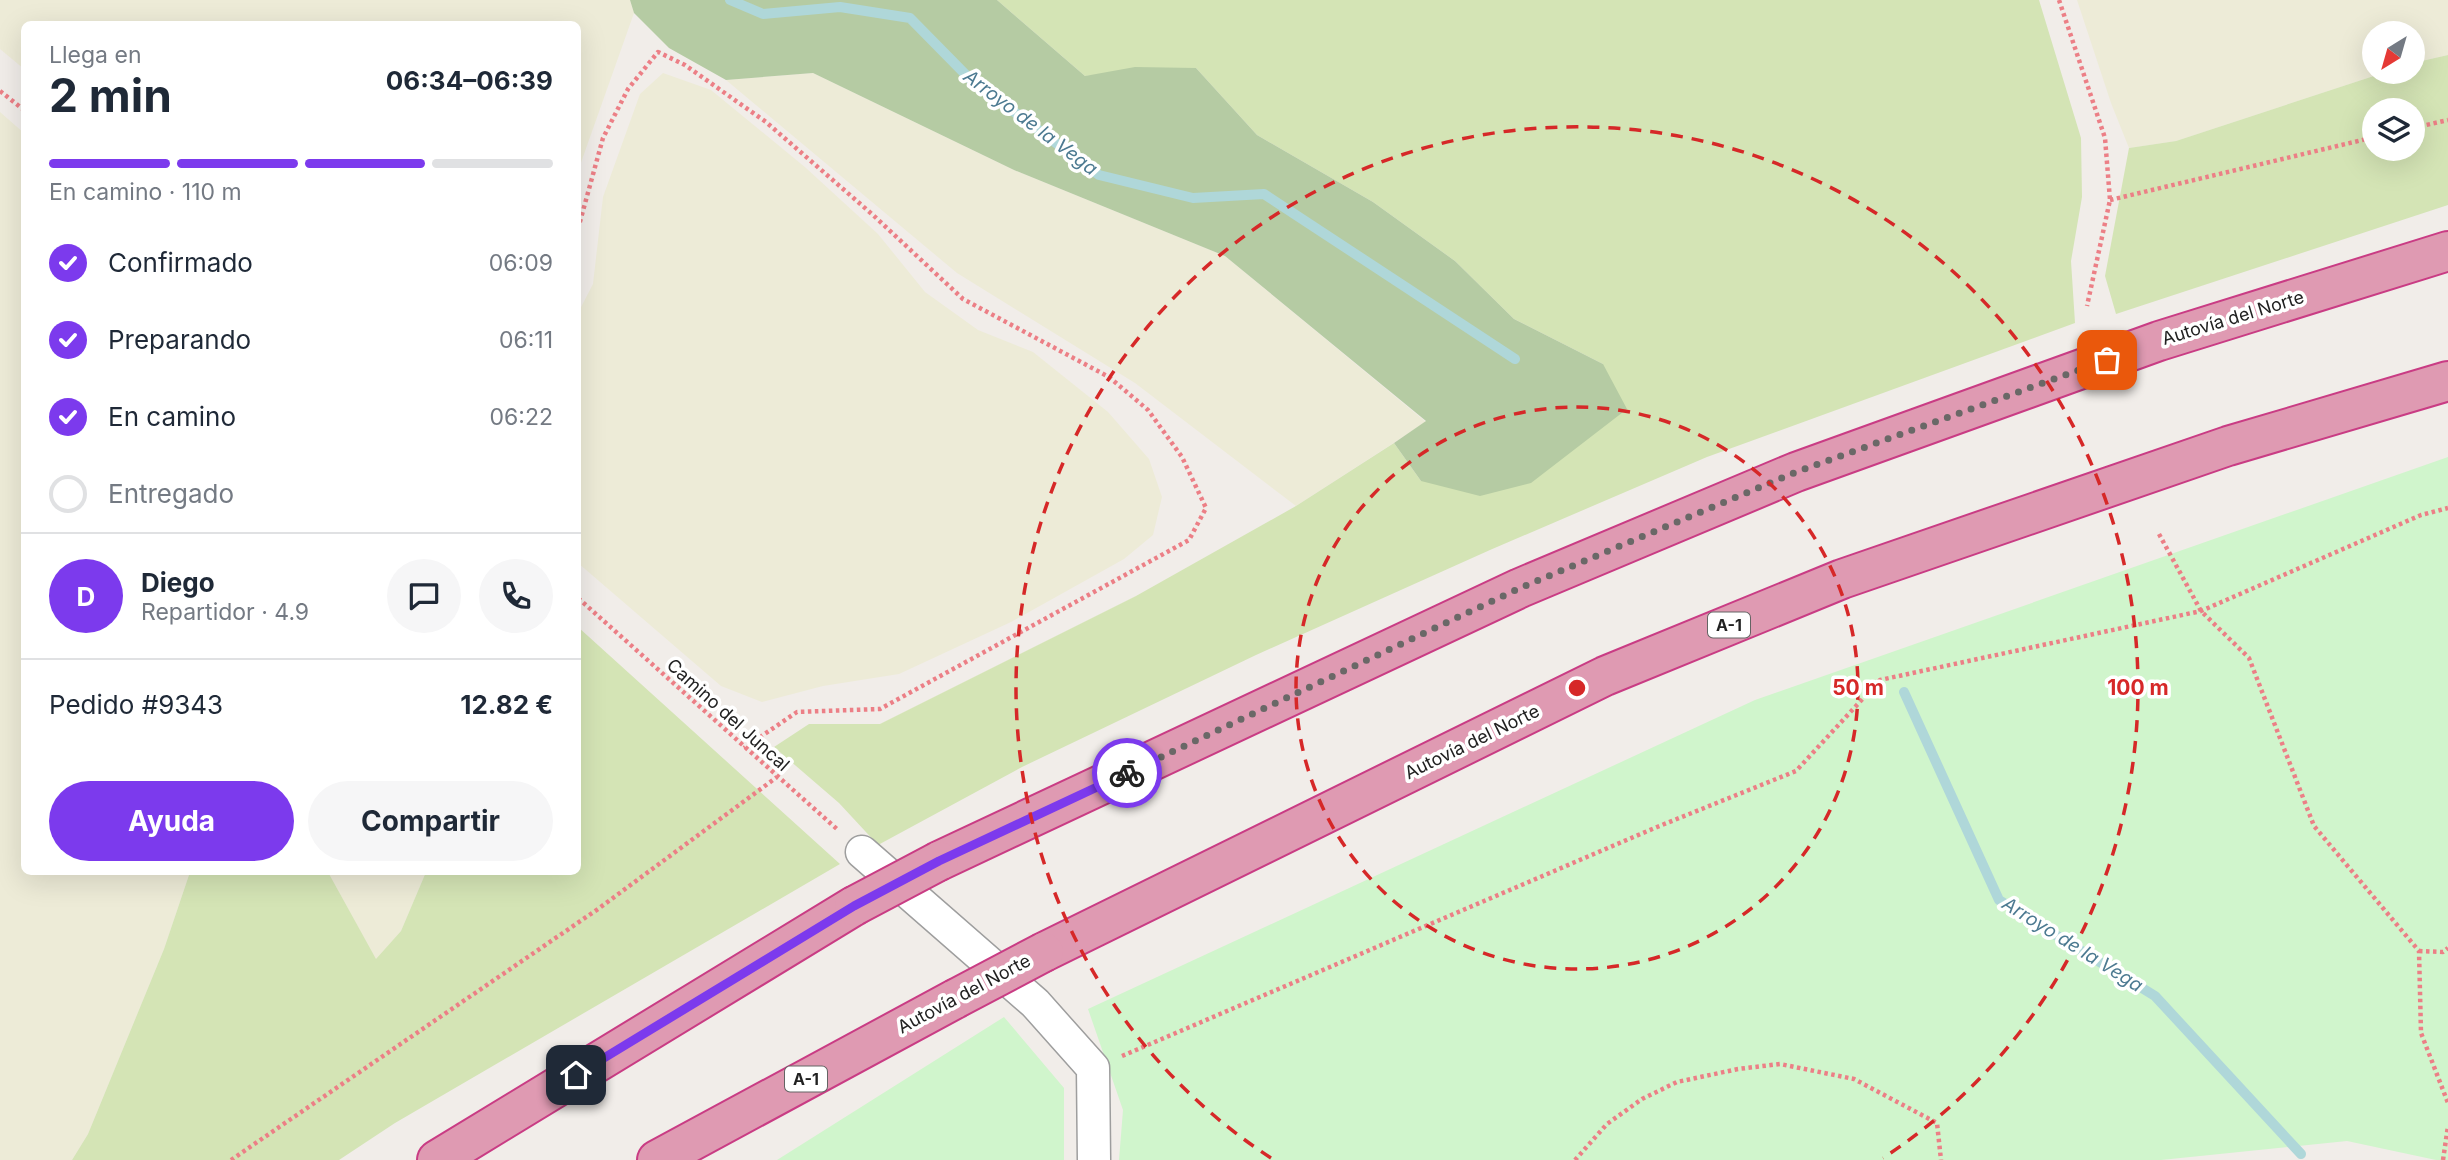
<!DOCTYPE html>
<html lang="es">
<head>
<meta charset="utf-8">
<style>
	body { margin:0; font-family:Inter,sans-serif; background:#f6f6f7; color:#1f2937; height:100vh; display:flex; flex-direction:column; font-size:26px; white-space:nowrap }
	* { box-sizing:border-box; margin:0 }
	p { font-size:23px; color:#747a83 }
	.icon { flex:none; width:38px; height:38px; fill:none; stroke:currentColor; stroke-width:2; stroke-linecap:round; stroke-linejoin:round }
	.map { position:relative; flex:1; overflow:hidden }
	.side { position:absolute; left:21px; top:21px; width:560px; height:854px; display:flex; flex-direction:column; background:#fff; border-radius:10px; box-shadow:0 7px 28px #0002 }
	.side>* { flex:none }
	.needle { width:46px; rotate:217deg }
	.controls { position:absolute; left:2362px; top:21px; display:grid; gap:14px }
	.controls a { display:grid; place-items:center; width:63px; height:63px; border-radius:50%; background:#fff; box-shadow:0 7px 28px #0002; font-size:35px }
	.pin { position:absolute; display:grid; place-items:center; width:60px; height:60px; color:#fff; margin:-30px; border-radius:14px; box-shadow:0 4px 10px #0006 }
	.courier { position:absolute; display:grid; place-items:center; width:70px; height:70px; margin:-35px; border:5px solid #7c3aed; border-radius:50%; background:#fff; color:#222; box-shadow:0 2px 9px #0007 }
	.overview em { font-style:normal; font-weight:700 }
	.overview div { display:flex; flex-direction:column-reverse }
	.overview { display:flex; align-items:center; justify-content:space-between; height:119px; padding:0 28px }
	h1 { font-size:46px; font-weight:700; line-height:52px }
	.bar { display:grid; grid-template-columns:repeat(4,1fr); gap:10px 7px; align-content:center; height:84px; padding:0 28px }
	.bar i { height:9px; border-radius:5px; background:#e0e1e3 }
	.bar .on { background:#7c3aed }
	.bar p { grid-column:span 4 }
	.line { display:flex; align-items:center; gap:18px; padding:0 28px; border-top:2px solid #e0e1e3 }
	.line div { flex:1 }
	.round { display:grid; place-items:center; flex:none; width:74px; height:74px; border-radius:37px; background:#f6f6f7 }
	ol { padding:0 28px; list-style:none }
	li { display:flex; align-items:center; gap:21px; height:77px }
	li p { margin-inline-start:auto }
	li .icon { padding:7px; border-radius:50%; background:#7c3aed; color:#fff; stroke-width:4 }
	li:last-child { color:#747a83 }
	li i { width:38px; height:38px; border:4px solid #e0e1e3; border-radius:50% }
	.button { display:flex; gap:14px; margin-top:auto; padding:14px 28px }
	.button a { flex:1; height:80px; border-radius:42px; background:#7c3aed; color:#fff; font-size:28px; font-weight:700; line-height:80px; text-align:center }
	.button a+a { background:#f6f6f7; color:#1f2937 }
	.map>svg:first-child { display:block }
</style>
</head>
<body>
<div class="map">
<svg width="2448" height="1160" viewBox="0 0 2448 1160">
	<rect width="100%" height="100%" fill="#f1ede9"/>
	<path fill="#edebd7" d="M0,0H630L634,13L578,171V24H24V69L0,49Z
		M2077,0H2448V55L2413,63V33H2375V72H2386L2176,141L2129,148L2111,103Z
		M663,73L711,90L806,168L878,234L925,292L978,330L1033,352L1108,412L1149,459L1162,497L1153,535L1124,559L1011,622L899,674L823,686L762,702L721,686L578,563V313L593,284L603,197L640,94Z
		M813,73L1014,170L1225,256L1426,422L1296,506L1135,383L957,273L726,80Z
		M0,112L24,133V872H190L164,949L88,1134L72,1160H0Z
		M328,872H426L401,931L376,960Z"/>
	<path fill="#d4e4b5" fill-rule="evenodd" d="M997,0H2039L2081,138L2082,197L2071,261L2075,323L1707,457L1490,550L1256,655L1022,767L878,845L839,803L774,747L809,724H880L1136,596L1296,506L1394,443L1421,481L1603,364L1514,319L1455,261L1373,202L1257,135L1196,68L1085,76Z
		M2448,55V205L2116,314L2105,276L2129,148L2176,141L2386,72H2413V63ZM2375,110H2413V149H2375Z
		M578,627L840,864L395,1123L339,1160H72L88,1134L164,949L190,872H328L376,959L401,931L426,872H578Z"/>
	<path fill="#b5cba3" d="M630,0H997L1085,76L1135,67L1196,68L1257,135L1373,202L1455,261L1514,319L1603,364L1627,409L1531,483L1480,496L1421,481L1394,443L1426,421L1225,256L1014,170L813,73L726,80L669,48L634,13Z"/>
	<path fill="#d0f5cc" d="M2448,457V1160H2436L2347,1141L2161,1160H1119L1123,1110L1088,1009L1755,700Z
		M1004,1017L1064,1088V1160H777Z"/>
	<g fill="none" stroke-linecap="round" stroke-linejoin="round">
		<path stroke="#afd7d9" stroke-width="10" d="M730,0L763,14L840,7L910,18L970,79L1099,175L1193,198L1264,194L1515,359
			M1904,692L1999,900L2155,996L2301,1154"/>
		<defs>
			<path id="minor" d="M862,852L1035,1003L1093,1068L1094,1160"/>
			<path id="motorway" d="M939,861L1520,588L1796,472L2159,341L2448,251
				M1044,952L1605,676L1842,579L2228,446L2448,381
				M437,1160L854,906
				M657,1160L955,999"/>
		</defs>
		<use href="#minor" stroke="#9e9e9e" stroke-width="35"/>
		<use href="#motorway" stroke="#c93c84" stroke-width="42"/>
		<path stroke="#ec7f86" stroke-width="4.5" stroke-dasharray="3.5 3.5" stroke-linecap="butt" d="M2059,0L2105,138L2110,200L2087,306
			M0,91L24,110
			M2413,128L2448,120
			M2110,200L2375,137
			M578,229L603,138L628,89L658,52L685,65L766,122L873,215L963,299L1109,377L1148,410L1182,457L1206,508L1189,540L880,709L797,712L744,748
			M2159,534L2201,611L2249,658L2314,826L2419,951L2421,1033L2448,1103
			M578,598L838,830
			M2419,951L2443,952L2448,948
			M1122,1056L1657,827L1796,771L1880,680L2201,611L2421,515L2448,508
			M231,1160L598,909L777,777
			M1575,1160L1607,1124L1642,1099L1677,1082L1738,1069L1780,1064L1854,1079L1937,1123L1941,1160
			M2443,1160L2448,1126"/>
		<use href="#minor" stroke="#fff" stroke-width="32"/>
		<use href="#motorway" stroke="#df9ab2" stroke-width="38"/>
		<defs>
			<path id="motorway-bridge" d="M854,906L939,861
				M955,999L1044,952"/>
		</defs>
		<use href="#motorway-bridge" stroke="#c93c84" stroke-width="42" stroke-linecap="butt"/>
		<use href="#motorway-bridge" stroke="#df9ab2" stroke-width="38"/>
	</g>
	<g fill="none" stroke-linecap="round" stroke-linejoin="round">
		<path stroke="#6a6867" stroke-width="7" stroke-dasharray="0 12.6" d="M1127,773L1520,588L1796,472L2107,360"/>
		<path stroke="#7c3aed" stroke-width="9" d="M576,1075L854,906L939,861L1127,773"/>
	</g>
	<g fill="none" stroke="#d62828" stroke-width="3.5" stroke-dasharray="12 9">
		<circle cx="1577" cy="688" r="281"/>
		<path d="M1271 1158A561 561 0 1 1 1883 1158"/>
	</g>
	<g text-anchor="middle" stroke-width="7" stroke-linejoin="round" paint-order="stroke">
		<g fill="#fff" stroke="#646464" stroke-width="2">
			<rect x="1708" y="612.5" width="42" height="25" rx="5"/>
			<rect x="785" y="1066.5" width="42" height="25" rx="5"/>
		</g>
		<g font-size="16" font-weight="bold" fill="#212121">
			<text x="1729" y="631">A-1</text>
			<text x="806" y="1085">A-1</text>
		</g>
		<g font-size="18" fill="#212121" stroke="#fff">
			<text transform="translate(2233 318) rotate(-17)" y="6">Autovía del Norte</text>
			<text transform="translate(728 715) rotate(42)" y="6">Camino del Juncal</text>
			<text transform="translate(1472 742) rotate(-26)" y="6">Autovía del Norte</text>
			<text transform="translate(964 994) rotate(-28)" y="6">Autovía del Norte</text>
		</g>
		<g font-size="19" font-style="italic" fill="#4c7a91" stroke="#fff">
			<text transform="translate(1031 122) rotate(37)" y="7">Arroyo de la Vega</text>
			<text transform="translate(2073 944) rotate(32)" y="7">Arroyo de la Vega</text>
		</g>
	</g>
	<circle cx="1577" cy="688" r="10" fill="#d62828" stroke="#fff" stroke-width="3.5"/>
	<g font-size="21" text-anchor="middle" font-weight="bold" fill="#d62828" stroke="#fff" stroke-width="7" stroke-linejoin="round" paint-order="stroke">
		<text x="1858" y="695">50 m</text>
		<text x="2138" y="695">100 m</text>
	</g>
</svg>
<div class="controls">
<a><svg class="needle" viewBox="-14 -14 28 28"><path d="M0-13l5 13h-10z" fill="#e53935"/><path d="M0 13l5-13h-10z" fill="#747a83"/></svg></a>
<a><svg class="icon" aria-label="layers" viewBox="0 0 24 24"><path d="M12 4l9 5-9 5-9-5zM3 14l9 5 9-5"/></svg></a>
</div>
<div class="pin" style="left:2107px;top:360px;background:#ea580c"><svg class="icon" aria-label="bag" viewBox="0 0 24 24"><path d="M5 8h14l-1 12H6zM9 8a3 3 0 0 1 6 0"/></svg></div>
<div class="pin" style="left:576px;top:1075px;background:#1f2937"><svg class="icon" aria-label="home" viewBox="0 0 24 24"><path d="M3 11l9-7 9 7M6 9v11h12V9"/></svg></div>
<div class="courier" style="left:1127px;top:773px"><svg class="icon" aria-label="bike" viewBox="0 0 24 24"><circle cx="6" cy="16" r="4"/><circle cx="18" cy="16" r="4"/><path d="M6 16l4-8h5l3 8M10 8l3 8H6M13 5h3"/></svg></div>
<section class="side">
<div class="overview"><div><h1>2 min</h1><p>Llega en</p></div><em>06:34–06:39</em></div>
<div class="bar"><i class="on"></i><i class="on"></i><i class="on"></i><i></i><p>En camino · 110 m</p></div>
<ol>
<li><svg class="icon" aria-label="check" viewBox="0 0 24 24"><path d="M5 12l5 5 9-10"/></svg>Confirmado<p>06:09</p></li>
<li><svg class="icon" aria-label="check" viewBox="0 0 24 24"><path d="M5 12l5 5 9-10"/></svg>Preparando<p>06:11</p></li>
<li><svg class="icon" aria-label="check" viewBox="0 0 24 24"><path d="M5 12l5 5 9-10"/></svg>En camino<p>06:22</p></li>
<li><i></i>Entregado</li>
</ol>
<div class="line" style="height:126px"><b class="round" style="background:#7c3aed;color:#fff">D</b><div><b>Diego</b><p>Repartidor · 4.9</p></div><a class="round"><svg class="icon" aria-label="chat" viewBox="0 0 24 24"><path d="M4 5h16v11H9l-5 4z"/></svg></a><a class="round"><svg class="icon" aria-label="phone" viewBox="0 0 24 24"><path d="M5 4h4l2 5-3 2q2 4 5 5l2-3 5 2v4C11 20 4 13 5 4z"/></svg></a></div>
<div class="line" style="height:91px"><div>Pedido #9343</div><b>12.82 €</b></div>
<div class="button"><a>Ayuda</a><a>Compartir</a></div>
</section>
</div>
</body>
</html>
